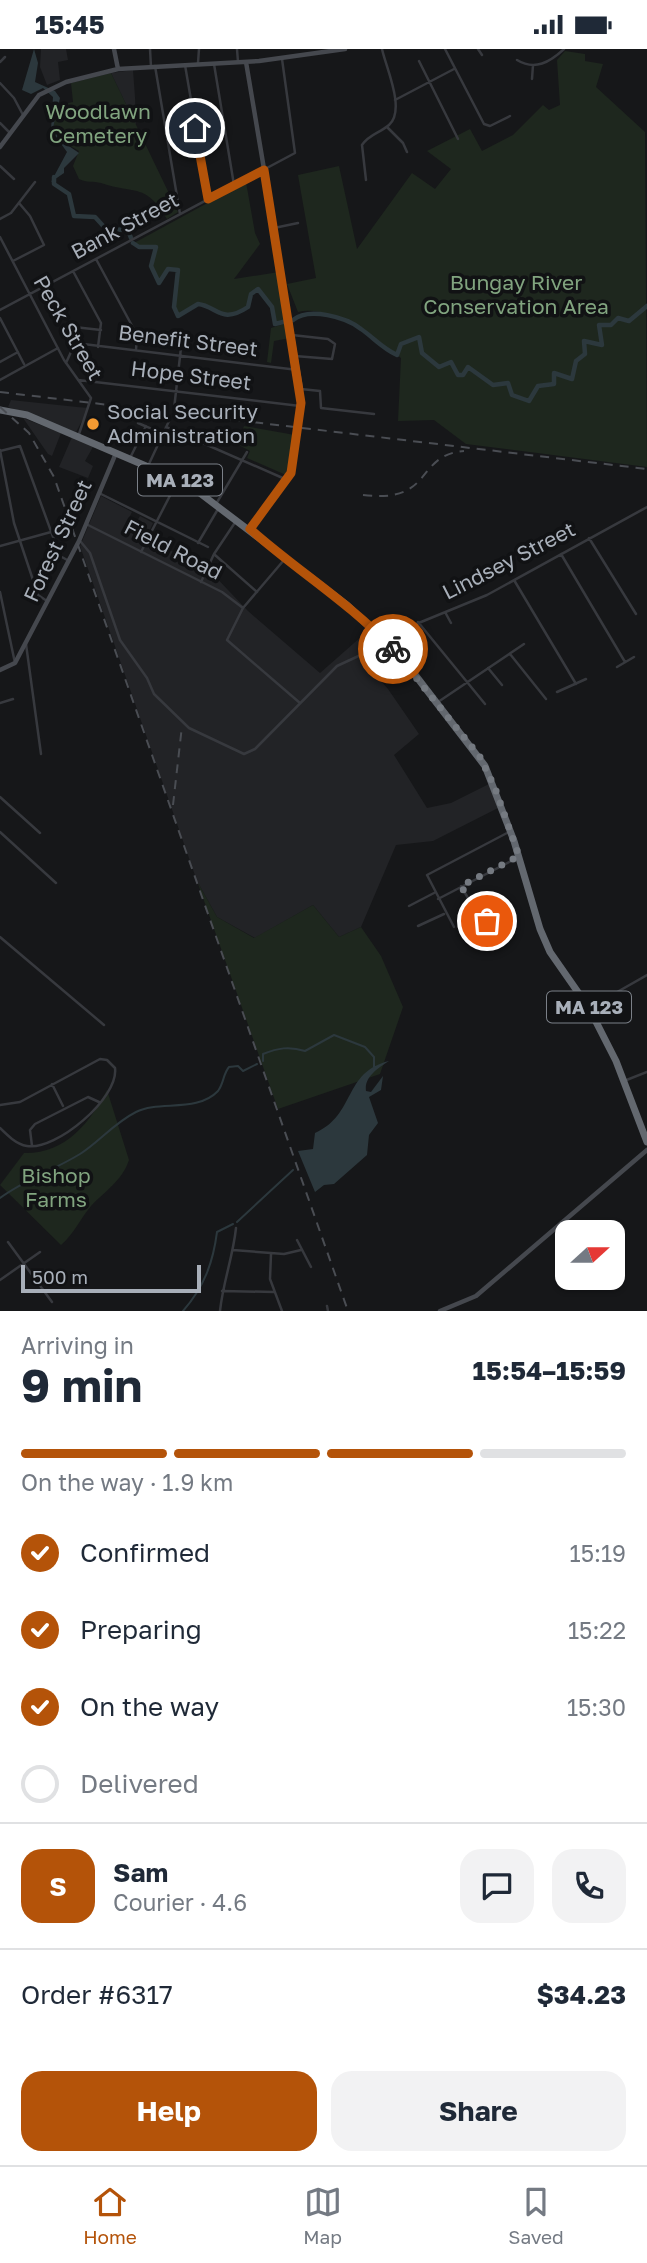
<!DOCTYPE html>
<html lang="en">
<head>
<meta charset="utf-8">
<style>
	body { margin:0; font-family:"Golos Text",sans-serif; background:#f2f2f3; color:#1f2937; height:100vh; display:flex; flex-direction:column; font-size:26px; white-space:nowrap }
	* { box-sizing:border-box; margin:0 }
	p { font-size:23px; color:#747a83 }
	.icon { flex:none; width:38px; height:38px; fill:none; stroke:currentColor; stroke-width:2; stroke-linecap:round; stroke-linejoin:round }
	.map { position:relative; height:1262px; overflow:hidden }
	.panel { display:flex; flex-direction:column; background:#fff; flex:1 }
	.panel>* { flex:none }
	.needle { width:46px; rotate:69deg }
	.buttons { position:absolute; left:555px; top:1171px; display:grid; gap:14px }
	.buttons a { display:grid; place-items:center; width:70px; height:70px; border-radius:14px; background:#fff; box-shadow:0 2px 5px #0004; font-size:35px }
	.scale { position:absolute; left:21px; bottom:18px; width:180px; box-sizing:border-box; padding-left:7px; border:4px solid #a8afb9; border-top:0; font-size:19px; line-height:24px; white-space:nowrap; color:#a8afb9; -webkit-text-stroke:5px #111214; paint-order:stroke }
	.pin { position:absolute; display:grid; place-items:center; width:60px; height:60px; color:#fff; margin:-30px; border:4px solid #fff; border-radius:50%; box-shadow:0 2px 7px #0007 }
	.courier { position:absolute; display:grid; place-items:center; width:70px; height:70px; margin:-35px; border:5px solid #b45309; border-radius:50%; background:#fff; color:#222; box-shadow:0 2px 9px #0007 }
	.headline em { font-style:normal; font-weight:700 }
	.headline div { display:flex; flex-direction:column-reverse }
	.headline { display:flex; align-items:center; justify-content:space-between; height:119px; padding:0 21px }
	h1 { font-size:46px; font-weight:700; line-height:52px }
	.bar { display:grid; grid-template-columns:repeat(4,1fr); gap:10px 7px; align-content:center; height:84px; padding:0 21px }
	.bar i { height:9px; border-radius:5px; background:#e0e1e3 }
	.bar .on { background:#b45309 }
	.bar p { grid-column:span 4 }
	.line { display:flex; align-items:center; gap:18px; padding:0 21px; border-top:2px solid #e0e1e3 }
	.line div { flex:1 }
	.round { display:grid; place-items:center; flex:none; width:74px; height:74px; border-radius:21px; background:#f2f2f3 }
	ol { padding:0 21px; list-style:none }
	li { display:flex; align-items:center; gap:21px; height:77px }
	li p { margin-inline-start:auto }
	li .icon { padding:7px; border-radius:50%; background:#b45309; color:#fff; stroke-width:4 }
	li:last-child { color:#747a83 }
	li i { width:38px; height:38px; border:4px solid #e0e1e3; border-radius:50% }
	.primary-button { display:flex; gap:14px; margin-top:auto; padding:14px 21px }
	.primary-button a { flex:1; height:80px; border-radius:21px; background:#b45309; color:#fff; font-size:28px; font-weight:700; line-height:80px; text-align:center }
	.primary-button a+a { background:#f2f2f3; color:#1f2937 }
	.status { display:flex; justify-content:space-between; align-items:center; height:49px; padding:0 35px; background:#fff; direction:ltr }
	.status svg { height:19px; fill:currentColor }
	.menu { display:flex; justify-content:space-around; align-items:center; height:98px; border-top:2px solid #e0e1e3; background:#fff; font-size:19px; color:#747a83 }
	.menu a { display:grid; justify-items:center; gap:4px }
	.menu .on { color:#b45309 }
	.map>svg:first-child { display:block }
</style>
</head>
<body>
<div class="status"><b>15:45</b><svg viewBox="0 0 49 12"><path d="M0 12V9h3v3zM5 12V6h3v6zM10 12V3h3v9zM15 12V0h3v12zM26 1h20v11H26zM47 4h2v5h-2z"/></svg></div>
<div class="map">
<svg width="647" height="1262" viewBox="0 0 647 1262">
	<rect width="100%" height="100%" fill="#161719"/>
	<path fill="#222326" d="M41,0H66L68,11L58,13L60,31L47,36L40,18Z
		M133,21L135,48L136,76L111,24Z
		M11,351L77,358L89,359L76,383L8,358Z
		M23,369L61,384L52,407L48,405Z
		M72,388L93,398L85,412L93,417L88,429L59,418Z
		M101,447L132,463L126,475L133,479L140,467L153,474L146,489L209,521L248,562L320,624L370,580L384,595L365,614L388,640L419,685L394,706L427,759L451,754L491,734L500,758L433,792L396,796L361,878L339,888L313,856L255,889L217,868L197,832L80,497Z"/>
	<path fill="#1e271e" d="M565,2L585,5V12L603,15L596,38L645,83L647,418L466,395L434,371L398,372L401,309C377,290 330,255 298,263L287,235L316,229L298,126L339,117L357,200L412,124L435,140L451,120L427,102L470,80L482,102L513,86L543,56L549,61L560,56L557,11Z
		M111,24L178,163L167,170C145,133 136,146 101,134C93,132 87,134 79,130L73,117L79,102L60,91L53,78L59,56L73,53L71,34Z
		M246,133L255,184L260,195L234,230L279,223L287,272L275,275L272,258L258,240L251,245L248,258L239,263L219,266C199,246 196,260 178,267L174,258L178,221L168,220L159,234L151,217L156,198H139L134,194Z
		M287,274L290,289L274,292L271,314L267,313L271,279Z
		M244,377L295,386L286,426L247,409L250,402L237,395Z
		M197,832L217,868L254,889L313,856L339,888L361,878L381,907L403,958L380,1025L278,1060Z
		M107,1041L129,1111C122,1132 105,1142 91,1157C80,1170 74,1185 61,1196L0,1136L24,1104C65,1105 90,1074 107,1041Z"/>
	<path fill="#2c383d" d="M34,0L38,14L35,33L55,42L60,49L53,79L60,91L79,104L64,119V124L51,133L67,103L51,81L53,48L43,39L31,45L22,41Z
		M389,1012C378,1019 364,1028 366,1042L371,1043L383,1027L381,1041L369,1048L378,1074L369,1086L367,1106L334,1135L324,1136L315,1143L298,1102L313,1100L315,1084C356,1066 343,1023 389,1012Z"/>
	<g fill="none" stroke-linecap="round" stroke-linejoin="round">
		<path stroke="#2c383d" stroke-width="2" d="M263,1012V1005C278,999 289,997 305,1002L334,986L365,998L374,1008V1018
			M0,1149C24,1131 54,1121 80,1105C99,1093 114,1074 136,1063C159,1051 197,1064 218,1042C224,1034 223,1025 229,1018L238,1017L243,1022L257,1015
			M237,1173L293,1121
			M183,1262C204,1238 213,1214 217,1183L233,1175"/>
		<path stroke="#2c383d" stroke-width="4.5" d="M54,128V135L69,145L74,167L95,168L106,180L128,181L131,189
			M133,194L139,198H156L151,217L159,234L168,220L178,221L174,258L178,267L198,255C217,257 221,276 248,258L251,245L258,240L272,258L275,275L287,272
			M293,271C309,258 346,268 361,280C374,289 382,299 397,306L401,295L419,288L422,304L439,318L451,313L458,326H463L468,318L493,336L508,334L512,346L529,352L538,337L554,335V324L572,330L576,312L585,305L584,292L602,296L599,276H611L618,269L629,272L647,257"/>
		<path stroke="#37393e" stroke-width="2.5" d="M150,0L151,18
			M237,0L238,13
			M445,0L484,75L490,77L510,67
			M478,0L482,6
			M517,11C535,22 550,13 564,0
			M419,12L458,90
			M0,13L5,8
			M198,14L199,0
			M214,15L234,136
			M185,16L208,150
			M155,17L180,165
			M532,30L533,16
			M0,34L14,49L23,66
			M395,51L454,20
			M0,74L10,84
			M387,78L403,94L407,103
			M0,117L14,130
			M366,131L362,96C369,85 380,84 389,76C406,61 386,19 382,0
			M0,170L11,164L35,133
			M274,179L298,174
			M0,188L64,311L91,349L79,385
			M96,210L137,286L136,301
			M13,212L44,196L30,167L19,154
			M73,222L101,274L98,298
			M0,261L295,104L282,10
			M0,269L24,315
			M74,278L101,281
			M292,286L328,290L335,295L332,310L295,307
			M0,313L18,303
			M66,314L75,294L298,321
			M0,331L58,299
			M78,331L300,357
			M301,340L320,342L321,359L374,365
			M174,360L182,290
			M138,374L163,385
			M166,378L285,430
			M0,401L14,474L38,546L47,552
			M0,402L20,397L60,507L69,512
			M130,409L146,377
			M148,417L169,372
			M141,438L149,421
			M99,444L208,498
			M216,455L247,403
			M86,475L222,543L243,559
			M589,489L636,565
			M81,493L90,504L120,591L147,629L154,645L189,679L244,705L255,700L337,617L365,604L382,589L487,546L647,458
			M198,494L218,460
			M0,497L51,483
			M141,503L178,431
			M561,505L625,613
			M215,506L257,543
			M284,511L243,559L227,591L300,654
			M514,531L576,635
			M201,533L214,505L236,472
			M0,543L15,614
			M445,563L451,574
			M418,573L485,655
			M26,595L41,705
			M510,605L546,650
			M617,618L634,608
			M488,619L502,636
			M557,643L586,630
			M438,653L524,595
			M0,654L13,650
			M0,748L40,784
			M0,783L56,834
			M461,837L479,868L492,875L496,869L491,865L487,871
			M438,850L519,808
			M409,857L434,844
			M418,877L444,865
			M454,878L427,826L507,784
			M0,888L104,976
			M589,959L647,926
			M624,1032L647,1023
			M52,1035L63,1057
			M0,1056L20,1053L100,1010L107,1011L115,1019C119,1049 56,1102 27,1097C16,1095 7,1086 0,1079
			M32,1097L30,1081L35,1075L88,1048L99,1053
			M297,1191L311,1218
			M8,1193L52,1253
			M233,1201L284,1205L301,1201
			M271,1205L270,1230L282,1262
			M0,1231L40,1203
			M222,1242L274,1243
			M327,1257L328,1262
			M220,1262C223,1233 233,1208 236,1179"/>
		<path stroke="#45484e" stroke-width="4.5" d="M114,0L118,20
			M246,13L301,340L299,374
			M0,98L39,46L66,33L118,20L259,12L345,0
			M250,480L291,424L298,386
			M0,621L15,614L79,492L116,404
			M440,1262L476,1247L647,1101"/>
		<path stroke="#63686f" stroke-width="7" d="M0,361L27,366L188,435L347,556L406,614L485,717L514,792L540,880L550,903L589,959L616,1012L647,1093"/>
		<path stroke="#4a4d53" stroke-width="2" stroke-dasharray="9 7" stroke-linecap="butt" d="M0,343L647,420
			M0,358L29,384L54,428L348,1262
			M363,446C435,455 414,406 464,402
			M173,756L182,677"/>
		<path stroke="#45484e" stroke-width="4.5" d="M298,386L299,374"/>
	</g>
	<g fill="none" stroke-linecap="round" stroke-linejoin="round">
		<path stroke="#757a81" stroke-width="7" stroke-dasharray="0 12.6" d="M393,600L480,708L495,739L519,807L461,837L479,868L487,872"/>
		<path stroke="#b45309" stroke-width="9" d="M195,79L208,150L264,121L301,354L291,424L250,480C296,521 350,554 393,600"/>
	</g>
	<circle fill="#f59b32" stroke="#111214" stroke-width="2.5" cx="93" cy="375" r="7"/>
	<g text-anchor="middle" stroke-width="7" stroke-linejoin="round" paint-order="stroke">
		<g fill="#111214" stroke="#7b8088" stroke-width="2">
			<rect x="138" y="415.5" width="84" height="31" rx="5"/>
			<rect x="547" y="942.5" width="84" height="31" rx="5"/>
		</g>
		<g font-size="19" font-weight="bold" fill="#a8afb9">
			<text x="180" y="438">MA 123</text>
			<text x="589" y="965">MA 123</text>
		</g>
		<g font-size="21" fill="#81a47f" stroke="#111214">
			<text x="98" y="70">Woodlawn<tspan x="98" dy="24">Cemetery</tspan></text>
			<text x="516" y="241">Bungay River<tspan x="516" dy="24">Conservation Area</tspan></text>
			<text x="56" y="1134">Bishop<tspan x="56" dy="24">Farms</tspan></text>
		</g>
		<g font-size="21" fill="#a8afb9" stroke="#111214">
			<text transform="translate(125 177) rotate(-28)" y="7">Bank Street</text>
			<text transform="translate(68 279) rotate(60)" y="7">Peck Street</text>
			<text transform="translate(188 292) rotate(7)" y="7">Benefit Street</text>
			<text transform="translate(191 327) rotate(7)" y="7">Hope Street</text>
			<text transform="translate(58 492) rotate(-65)" y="7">Forest Street</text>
			<text transform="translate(173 501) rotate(27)" y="7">Field Road</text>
			<text transform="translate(509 512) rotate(-27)" y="7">Lindsey Street</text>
		</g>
		<g font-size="21" fill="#a8afb9" stroke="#111214" text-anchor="start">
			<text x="107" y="370">Social Security<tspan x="107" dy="24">Administration</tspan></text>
		</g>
	</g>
</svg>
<div class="buttons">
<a><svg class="needle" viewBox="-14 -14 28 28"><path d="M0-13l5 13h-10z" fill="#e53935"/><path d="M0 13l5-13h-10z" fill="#747a83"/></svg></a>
</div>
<div class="scale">500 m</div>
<div class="pin" style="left:487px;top:872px;background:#ea580c"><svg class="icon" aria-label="bag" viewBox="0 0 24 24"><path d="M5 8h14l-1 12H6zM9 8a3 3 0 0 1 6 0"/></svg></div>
<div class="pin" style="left:195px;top:79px;background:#1f2937"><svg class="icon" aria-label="home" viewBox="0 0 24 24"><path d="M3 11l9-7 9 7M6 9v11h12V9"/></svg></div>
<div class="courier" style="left:393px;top:600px"><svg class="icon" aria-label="bike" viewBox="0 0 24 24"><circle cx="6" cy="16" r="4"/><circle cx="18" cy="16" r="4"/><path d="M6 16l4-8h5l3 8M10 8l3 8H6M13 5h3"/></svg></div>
</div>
<section class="panel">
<div class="headline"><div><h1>9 min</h1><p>Arriving in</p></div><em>15:54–15:59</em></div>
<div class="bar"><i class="on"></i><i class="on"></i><i class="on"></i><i></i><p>On the way · 1.9 km</p></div>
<ol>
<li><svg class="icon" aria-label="check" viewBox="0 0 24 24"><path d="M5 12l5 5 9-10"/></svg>Confirmed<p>15:19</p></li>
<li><svg class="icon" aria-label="check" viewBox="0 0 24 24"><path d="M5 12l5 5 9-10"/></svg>Preparing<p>15:22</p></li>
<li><svg class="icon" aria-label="check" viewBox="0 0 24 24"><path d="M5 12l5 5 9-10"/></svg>On the way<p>15:30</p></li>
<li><i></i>Delivered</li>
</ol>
<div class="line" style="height:126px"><b class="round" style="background:#b45309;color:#fff">S</b><div><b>Sam</b><p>Courier · 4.6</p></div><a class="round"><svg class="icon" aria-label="chat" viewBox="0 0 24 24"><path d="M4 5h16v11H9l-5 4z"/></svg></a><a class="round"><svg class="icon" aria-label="phone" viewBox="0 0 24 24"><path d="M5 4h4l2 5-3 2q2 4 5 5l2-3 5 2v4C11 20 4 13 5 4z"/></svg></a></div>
<div class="line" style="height:91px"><div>Order #6317</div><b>$34.23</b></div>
<div class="primary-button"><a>Help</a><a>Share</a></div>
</section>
<nav class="menu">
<a class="on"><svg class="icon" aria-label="home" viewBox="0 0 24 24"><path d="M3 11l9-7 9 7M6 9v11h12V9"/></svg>Home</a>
<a><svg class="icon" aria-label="map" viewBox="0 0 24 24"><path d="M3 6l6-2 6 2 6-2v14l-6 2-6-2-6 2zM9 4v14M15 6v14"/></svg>Map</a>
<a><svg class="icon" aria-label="saved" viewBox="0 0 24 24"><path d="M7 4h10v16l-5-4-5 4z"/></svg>Saved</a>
</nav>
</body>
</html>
